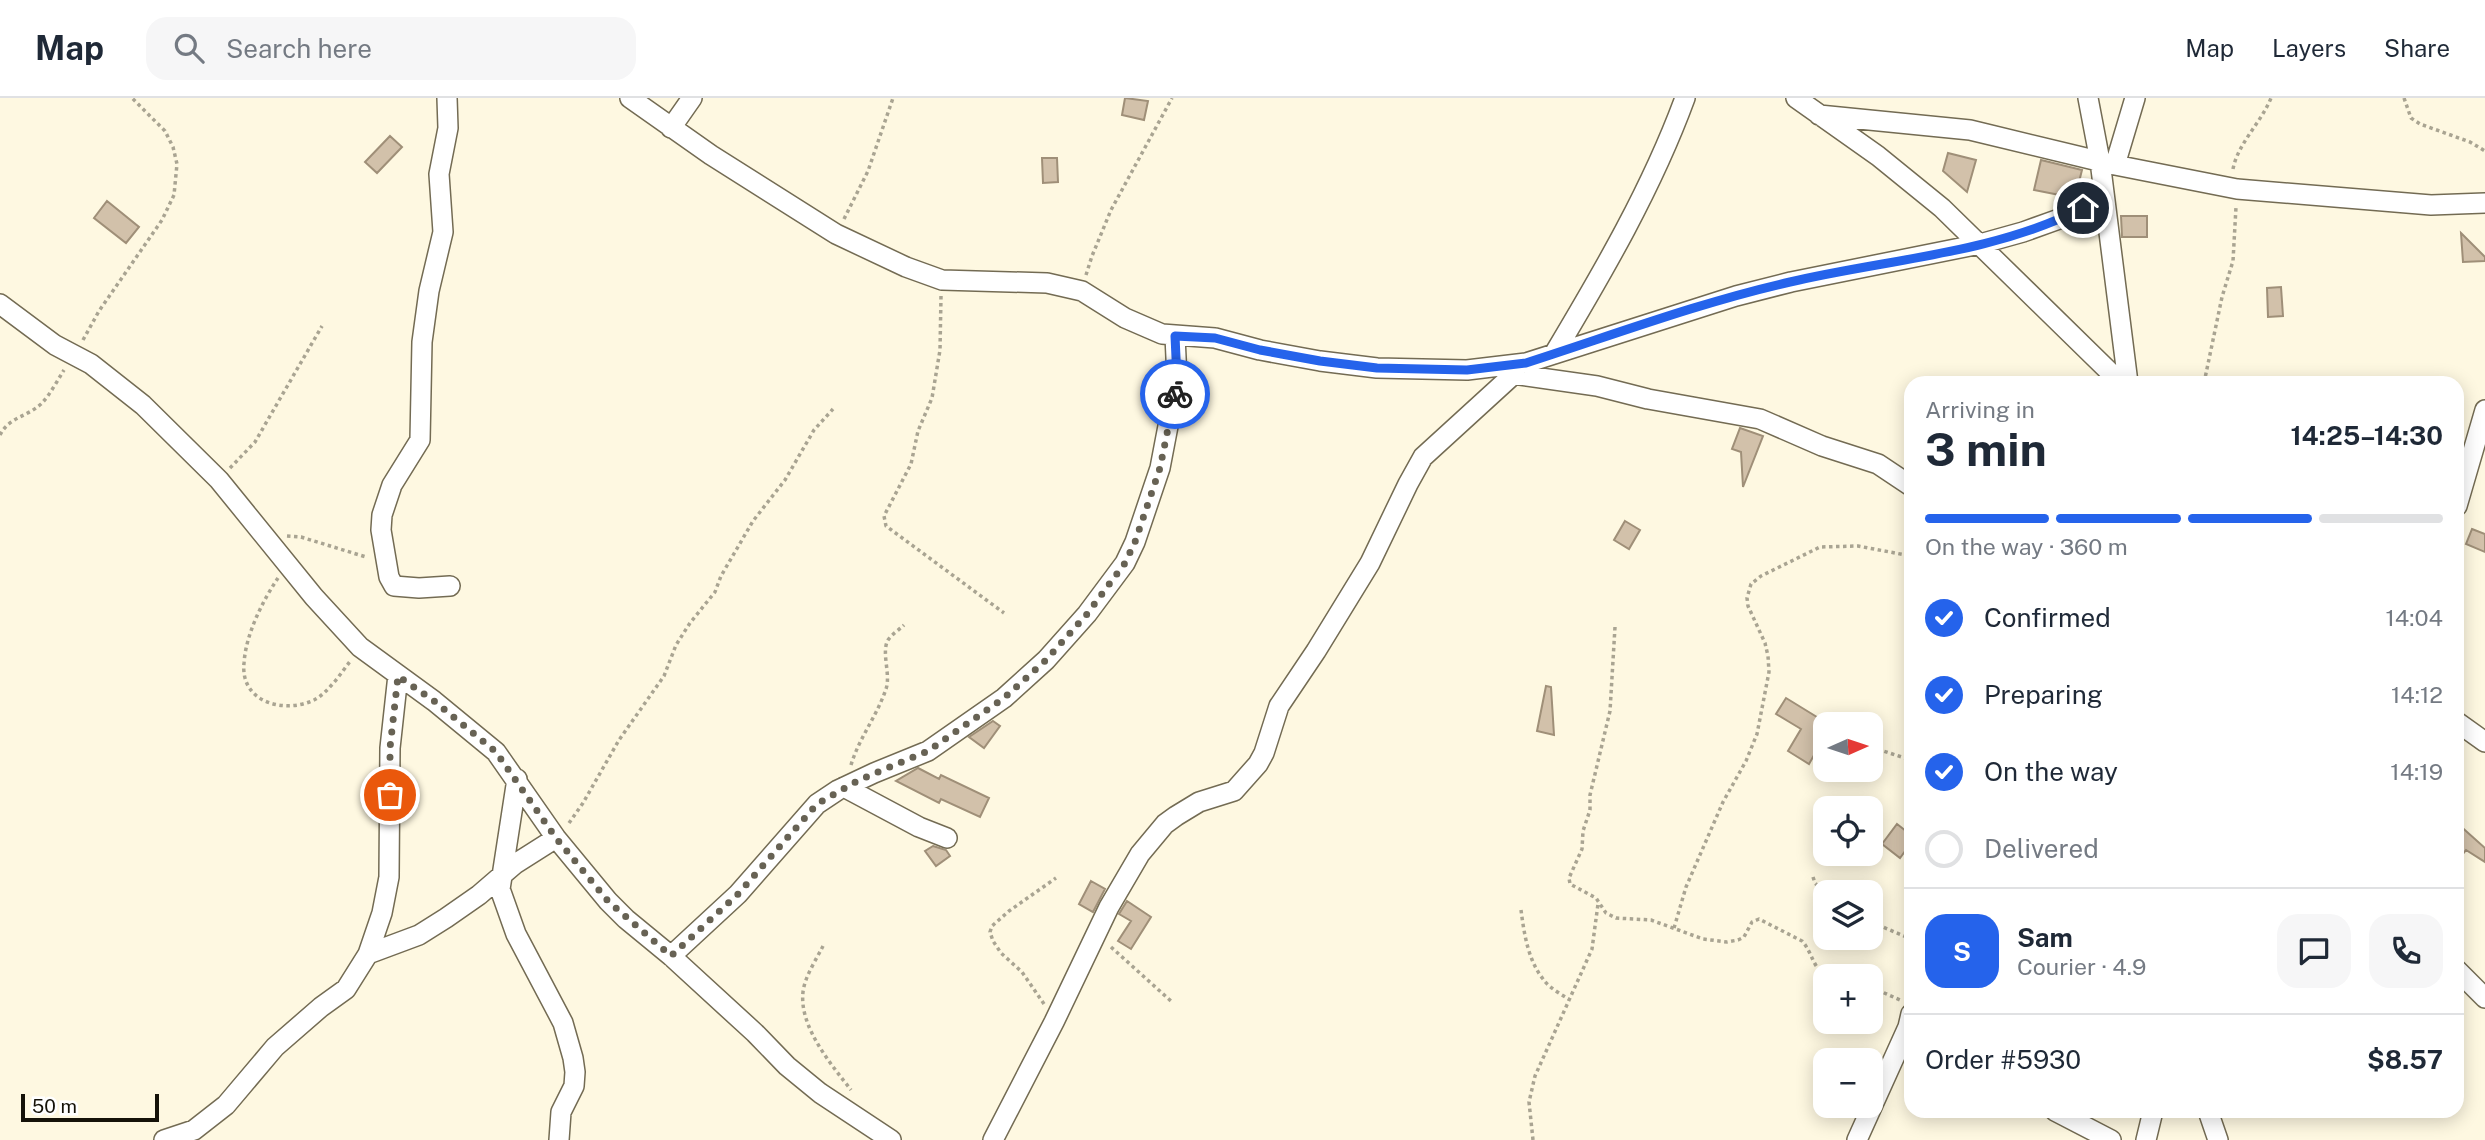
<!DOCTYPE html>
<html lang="en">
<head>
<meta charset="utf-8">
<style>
	body { margin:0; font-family:"Public Sans",sans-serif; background:#f6f6f7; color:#1f2937; height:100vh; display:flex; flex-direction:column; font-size:26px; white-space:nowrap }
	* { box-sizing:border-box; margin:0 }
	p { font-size:23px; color:#747a83 }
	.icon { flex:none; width:38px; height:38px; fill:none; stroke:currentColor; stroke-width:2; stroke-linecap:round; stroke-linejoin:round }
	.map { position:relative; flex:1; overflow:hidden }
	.details { position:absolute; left:1904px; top:278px; width:560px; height:742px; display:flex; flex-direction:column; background:#fff; border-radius:21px; box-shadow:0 4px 18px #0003 }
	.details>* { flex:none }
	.needle { width:46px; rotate:87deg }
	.fabs { position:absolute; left:1813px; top:614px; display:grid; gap:14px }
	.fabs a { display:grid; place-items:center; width:70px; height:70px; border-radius:14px; background:#fff; box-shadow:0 4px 18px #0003; font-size:35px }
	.scale { position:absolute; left:21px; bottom:18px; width:138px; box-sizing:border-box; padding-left:7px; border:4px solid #151208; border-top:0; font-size:19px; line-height:24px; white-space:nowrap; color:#151208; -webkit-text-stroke:5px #fff; paint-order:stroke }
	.pin { position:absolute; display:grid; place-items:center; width:60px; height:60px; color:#fff; margin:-30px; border:4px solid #fff; border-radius:50%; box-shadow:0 2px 7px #0007 }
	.courier { position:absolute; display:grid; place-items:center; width:70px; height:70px; margin:-35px; border:5px solid #2563eb; border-radius:50%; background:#fff; color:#222; box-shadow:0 2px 9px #0007 }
	.summary em { font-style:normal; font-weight:700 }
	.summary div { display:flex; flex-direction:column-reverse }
	.summary { display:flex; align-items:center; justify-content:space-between; height:119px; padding:0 21px }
	h1 { font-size:46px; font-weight:700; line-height:52px }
	.bar { display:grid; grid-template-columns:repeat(4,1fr); gap:10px 7px; align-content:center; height:84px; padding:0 21px }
	.bar i { height:9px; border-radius:5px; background:#e0e1e3 }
	.bar .selected { background:#2563eb }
	.bar p { grid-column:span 4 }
	.line { display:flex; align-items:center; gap:18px; padding:0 21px; border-top:2px solid #e0e1e3 }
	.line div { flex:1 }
	.round { display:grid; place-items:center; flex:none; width:74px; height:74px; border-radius:21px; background:#f6f6f7 }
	ol { padding:0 21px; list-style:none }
	li { display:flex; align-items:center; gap:21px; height:77px }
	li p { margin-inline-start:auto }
	li .icon { padding:7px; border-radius:50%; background:#2563eb; color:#fff; stroke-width:4 }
	li:last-child { color:#747a83 }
	li i { width:38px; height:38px; border:4px solid #e0e1e3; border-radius:50% }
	header { display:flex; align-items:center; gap:42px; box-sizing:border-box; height:98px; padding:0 35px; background:#fff; border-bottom:2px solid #e0e1e3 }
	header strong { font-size:33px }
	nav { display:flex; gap:38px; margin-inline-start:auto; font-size:24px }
	.search { width:490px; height:63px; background:#f6f6f7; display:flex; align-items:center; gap:18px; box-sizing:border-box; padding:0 24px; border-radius:21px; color:#747a83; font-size:26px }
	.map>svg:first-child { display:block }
</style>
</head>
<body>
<header>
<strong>Map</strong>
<div class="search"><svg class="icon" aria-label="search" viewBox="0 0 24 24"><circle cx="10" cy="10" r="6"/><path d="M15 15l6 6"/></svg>Search here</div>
<nav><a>Map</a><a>Layers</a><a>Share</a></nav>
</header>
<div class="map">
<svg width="2485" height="1042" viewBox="0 0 2485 1042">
	<rect width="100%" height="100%" fill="#fef8e1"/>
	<path fill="#d2c1aa" stroke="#9f8f78" stroke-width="2" d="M1125,0L1148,3L1144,22L1122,17Z
		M390,38L402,49L377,75L365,64Z
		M1948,55L1976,62L1967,94L1943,73Z
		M1042,60H1057L1058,84L1043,85Z
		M2041,62L2082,72L2075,100L2034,92Z
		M107,103L139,129L126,145L94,120Z
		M2121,118H2147V139H2122Z
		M2461,135L2485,159V163L2463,164Z
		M2281,189L2283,218L2268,219L2267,190Z
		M1740,330L1763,338L1743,389L1741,354L1732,351Z
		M1625,423L1640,432L1629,451L1614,442Z
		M2472,431L2485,436V454L2466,446Z
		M1546,588L1551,589L1554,637L1537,633Z
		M1786,600L1825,624V638L1809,666L1788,653L1801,631L1776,616Z
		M993,623L1000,628L984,650L969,639Z
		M918,670L939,681L941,677L989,700L980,719L941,701L939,705L896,683Z
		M2457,725L2485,750V764L2466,752L2457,763Z
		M1897,726L1911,737V745L1900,760L1882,746Z
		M933,748L946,752L950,758L936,768L925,753Z
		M1091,783L1105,791L1093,814L1079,806Z
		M1127,803L1151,819L1131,851L1118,843L1131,823L1119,816Z"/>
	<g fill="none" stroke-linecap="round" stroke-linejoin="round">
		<defs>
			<path id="minor" d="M447,0L448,30L439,76L443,134L429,193L422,244L420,342L392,387L382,417L381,432L389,479L394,488L419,490L450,488
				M630,0L711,57L836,136L906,169L942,182L1047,185L1082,193L1125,220L1162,236L1215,240L1260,252L1320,263L1377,270L1467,272L1526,265L1736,198L1791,184L1980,146L2023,134L2062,120L2104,99
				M1796,0L1878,58L1942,110L2121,285
				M2088,0L2100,63L2128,285
				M1819,17L1970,32L2115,67L2237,91L2431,107L2485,105
				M671,30L692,0
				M2115,67L2135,0
				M0,206L55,247L91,266L143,307L219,382L314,499L360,549L434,603L496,654L556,740L608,803L626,821L671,858L755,935L787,968L820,995L891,1042
				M1554,256C1603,174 1652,90 1685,0
				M1513,276L1597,288L1648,301L1760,321L1822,348L1878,366L1911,388
				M2457,408L2485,312
				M2457,624L2485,644
				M517,681L500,791L516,836L563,925L573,960L575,974L574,988L561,1014L559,1042
				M844,689L919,729L947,740
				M368,856L419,837L446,820L479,797L515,766L556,740
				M671,858L738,796L817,706L838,692L874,675L928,653L1004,600L1046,562L1087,516L1125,465L1135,444L1160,370L1177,281L1175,238
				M2457,872L2485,900
				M2055,1013L2111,1042
				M2208,1013L2218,1042
				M164,1042L194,1032L226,1007L275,949L321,909L346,891L368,856L382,815L389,779L390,650L398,577
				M993,1042L1054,924L1109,809L1140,756L1165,726L1176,718L1199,704L1234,693L1258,666L1264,655L1279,608L1316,553L1370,465L1408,386L1423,359L1526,265
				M1857,1042L1908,929L1911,916
				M2146,1042L2153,1013"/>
		</defs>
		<use href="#minor" stroke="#736b53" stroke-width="22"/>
		<path stroke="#a9a492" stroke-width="3.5" stroke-dasharray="3.5 3.5" stroke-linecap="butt" d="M2404,0L2411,20L2420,26L2470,44L2485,53
			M2233,71C2238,45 2261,25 2271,0
			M844,121L868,73L893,0
			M1086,177L1092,158L1111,112L1172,0
			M941,198L940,252L932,300L918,333L911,366L884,418L886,428L1004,515
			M83,242L99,213L162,122L174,97L177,66L173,49L165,33L132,0
			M2204,285L2222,199L2233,163L2236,109
			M0,337C9,319 27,319 41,306C50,297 57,283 64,272
			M230,370L255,344L322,228
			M287,438L301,439L366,459
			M278,480C262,504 246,536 244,565C240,605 285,616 314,602C328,595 342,574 351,562
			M1615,529L1610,613L1590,697V712L1583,733L1582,751L1569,780L1570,786L1596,800L1606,815L1616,820L1651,822L1703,841L1727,844L1738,842L1744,839L1752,824L1759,821L1802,843C1813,855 1812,870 1827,878
			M1871,649L1911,662
			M851,667C859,640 877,618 886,591C891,577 881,554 888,542C892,536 899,532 904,527
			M569,725L583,705L619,642L664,578L676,547L690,525L715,494L721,478L753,423L785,382L814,332L833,311
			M1813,779L1815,785L1825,796
			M1521,812C1524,835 1528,862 1543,881C1549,890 1561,896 1570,902
			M1871,824L1911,841
			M1674,830L1686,789L1723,704L1746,663L1757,636L1769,574L1768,558L1765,545L1748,508L1747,500L1751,486L1761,478L1820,449L1858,448L1911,458
			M823,848C816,862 805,878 803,894C799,929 831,966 851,992
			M1111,849L1172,904
			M1871,889L1900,902
			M1044,906L1022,874L1001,855L993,843L990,834L992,828L1009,813L1056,780
			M1533,1042L1529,1004L1535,978L1592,851L1598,806"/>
		<use href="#minor" stroke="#fff" stroke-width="19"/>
	</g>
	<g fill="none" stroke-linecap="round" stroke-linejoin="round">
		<path stroke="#676254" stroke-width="7" stroke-dasharray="0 12.6" d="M390,697V650L398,578L434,603L496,654L556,740L608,803L671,858L738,796L817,706L859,682L928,653L1004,600L1046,562L1087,516L1125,465L1135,444L1160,370L1175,296"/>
		<path stroke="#2563eb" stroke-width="9" d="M1175,296L1177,281L1175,238L1215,240L1260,252L1320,263L1377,270L1467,272L1526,265C1613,237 1701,204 1790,184C1888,161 1992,156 2083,110"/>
	</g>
</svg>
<div class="fabs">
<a><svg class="needle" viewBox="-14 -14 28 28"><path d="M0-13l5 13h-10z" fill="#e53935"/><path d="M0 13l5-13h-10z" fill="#747a83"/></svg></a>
<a><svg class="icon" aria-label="locate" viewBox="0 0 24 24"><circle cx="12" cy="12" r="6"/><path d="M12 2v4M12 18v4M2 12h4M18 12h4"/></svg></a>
<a><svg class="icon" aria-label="layers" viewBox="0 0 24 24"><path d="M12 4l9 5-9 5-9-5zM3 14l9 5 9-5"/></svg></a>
<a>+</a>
<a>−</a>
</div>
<div class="scale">50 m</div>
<div class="pin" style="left:390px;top:697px;background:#ea580c"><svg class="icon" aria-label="bag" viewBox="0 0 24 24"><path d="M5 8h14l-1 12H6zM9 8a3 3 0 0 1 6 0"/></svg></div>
<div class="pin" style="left:2083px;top:110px;background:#1f2937"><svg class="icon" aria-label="home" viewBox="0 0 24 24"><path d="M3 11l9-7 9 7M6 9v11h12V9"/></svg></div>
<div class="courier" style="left:1175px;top:296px"><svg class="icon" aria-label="bike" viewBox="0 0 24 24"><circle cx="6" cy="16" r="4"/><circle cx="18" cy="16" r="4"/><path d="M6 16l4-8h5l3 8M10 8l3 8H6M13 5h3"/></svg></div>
<section class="details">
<div class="summary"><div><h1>3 min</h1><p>Arriving in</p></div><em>14:25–14:30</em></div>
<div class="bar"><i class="selected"></i><i class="selected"></i><i class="selected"></i><i></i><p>On the way · 360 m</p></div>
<ol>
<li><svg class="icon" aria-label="check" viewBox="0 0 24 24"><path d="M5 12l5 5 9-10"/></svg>Confirmed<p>14:04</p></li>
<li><svg class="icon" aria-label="check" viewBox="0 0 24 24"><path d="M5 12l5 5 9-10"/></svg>Preparing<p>14:12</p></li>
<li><svg class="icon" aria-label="check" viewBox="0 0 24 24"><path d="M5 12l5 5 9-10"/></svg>On the way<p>14:19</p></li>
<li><i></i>Delivered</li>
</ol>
<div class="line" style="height:126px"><b class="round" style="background:#2563eb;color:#fff">S</b><div><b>Sam</b><p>Courier · 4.9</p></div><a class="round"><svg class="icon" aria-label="chat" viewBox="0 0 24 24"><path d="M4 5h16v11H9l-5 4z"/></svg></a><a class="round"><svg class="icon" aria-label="phone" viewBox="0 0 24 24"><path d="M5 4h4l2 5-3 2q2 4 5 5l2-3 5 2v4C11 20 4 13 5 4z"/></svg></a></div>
<div class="line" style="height:91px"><div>Order #5930</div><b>$8.57</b></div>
</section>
</div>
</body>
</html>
